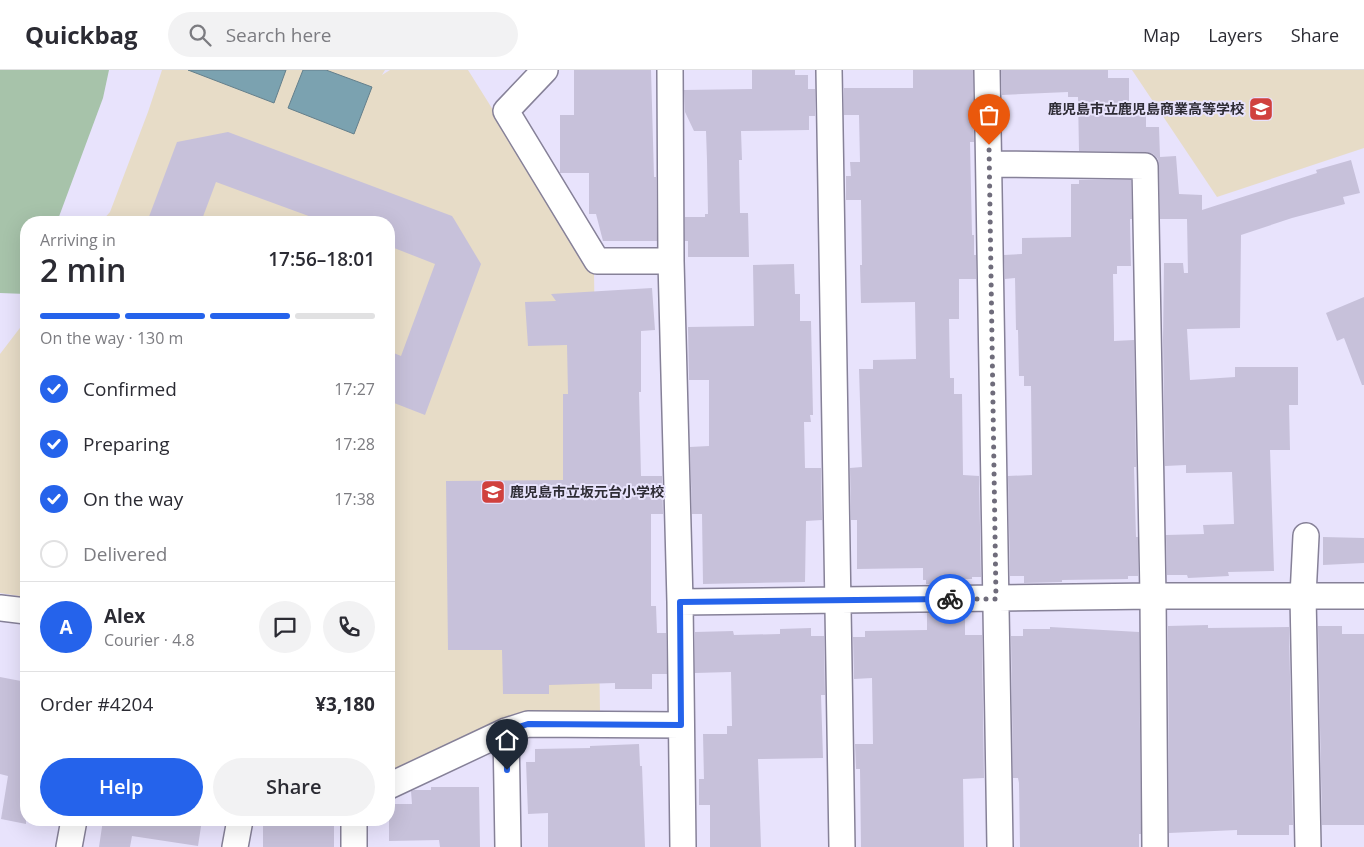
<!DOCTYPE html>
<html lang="en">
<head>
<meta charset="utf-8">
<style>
	body { margin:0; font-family:"Open Sans","Noto Sans JP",sans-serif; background:#f2f2f3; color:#2b2b33; height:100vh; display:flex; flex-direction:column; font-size:19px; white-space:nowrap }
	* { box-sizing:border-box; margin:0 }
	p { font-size:16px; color:#7c7c81 }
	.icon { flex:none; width:28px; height:28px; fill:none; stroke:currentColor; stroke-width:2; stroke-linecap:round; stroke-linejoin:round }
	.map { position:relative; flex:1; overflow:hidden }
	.drawer { position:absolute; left:20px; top:146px; width:375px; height:610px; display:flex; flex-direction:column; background:#fff; border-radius:20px; box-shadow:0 5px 20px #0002 }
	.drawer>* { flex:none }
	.pin { position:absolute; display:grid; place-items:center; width:42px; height:42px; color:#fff; margin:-51px -21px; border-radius:50% 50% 50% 0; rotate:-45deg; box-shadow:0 0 5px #0007 }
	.pin .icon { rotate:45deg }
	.courier { position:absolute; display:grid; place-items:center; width:50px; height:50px; margin:-25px; border:4px solid #2563eb; border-radius:50%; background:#fff; color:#222; box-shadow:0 1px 6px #0007 }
	.summary em { font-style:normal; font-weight:600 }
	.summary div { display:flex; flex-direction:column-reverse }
	.summary { display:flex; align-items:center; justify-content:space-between; height:85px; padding:0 20px }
	h1 { font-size:32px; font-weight:600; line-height:38px }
	.bar { display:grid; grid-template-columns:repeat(4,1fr); gap:8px 5px; align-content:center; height:60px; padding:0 20px }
	.bar i { height:6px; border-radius:4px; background:#e1e1e2 }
	.bar .current { background:#2563eb }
	.bar p { grid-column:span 4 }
	.line { display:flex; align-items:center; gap:12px; padding:0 20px; border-top:1px solid #e1e1e2 }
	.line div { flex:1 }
	.round { display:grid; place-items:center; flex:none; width:52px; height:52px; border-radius:26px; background:#f2f2f3 }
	ol { padding:0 20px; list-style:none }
	li { display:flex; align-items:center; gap:15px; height:55px }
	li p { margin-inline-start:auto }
	li .icon { padding:5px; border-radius:50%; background:#2563eb; color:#fff; stroke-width:4 }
	li:last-child { color:#7c7c81 }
	li i { width:28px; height:28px; border:2px solid #e1e1e2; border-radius:50% }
	.cta { display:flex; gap:10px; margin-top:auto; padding:10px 20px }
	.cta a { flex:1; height:58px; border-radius:30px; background:#2563eb; color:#fff; font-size:20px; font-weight:600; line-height:58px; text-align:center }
	.cta a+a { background:#f2f2f3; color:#2b2b33 }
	header { display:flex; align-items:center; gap:30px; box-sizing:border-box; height:70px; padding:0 25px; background:#fff; border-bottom:1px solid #e1e1e2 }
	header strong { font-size:24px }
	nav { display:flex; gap:28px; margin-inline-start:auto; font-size:18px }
	.search { width:350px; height:45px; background:#f2f2f3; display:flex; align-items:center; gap:12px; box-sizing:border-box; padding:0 18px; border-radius:28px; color:#7c7c81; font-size:19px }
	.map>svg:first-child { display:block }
</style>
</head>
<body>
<header>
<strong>Quickbag</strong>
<div class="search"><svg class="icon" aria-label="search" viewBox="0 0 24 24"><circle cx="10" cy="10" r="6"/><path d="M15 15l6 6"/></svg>Search here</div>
<nav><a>Map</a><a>Layers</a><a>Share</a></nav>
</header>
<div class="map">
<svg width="1364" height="777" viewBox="0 0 1364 777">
	<rect width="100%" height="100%" fill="#e8e3fc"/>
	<path fill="#e7dcc7" d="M162,0H385L382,5L390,0H468L594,201L600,643H517L389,703V152H101L110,142L148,42Z
		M1132,0H1364V78L1217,127Z
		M26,250V527L0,523V284Z"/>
	<path fill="#a7c3aa" d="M0,0H109L103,28L57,152H26V224L0,223Z"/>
	<path fill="#7ba2b0" stroke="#647f8b" d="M188,0H286L274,33Z
		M303,0H326L372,17L354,64L288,38Z"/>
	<path fill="#c7c1da" d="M574,0H651L654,107H656L657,171H603L596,144H589V103H560V45H574Z
		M752,0H795V5H808V19H815V46H809V60L741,61L742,90H739L740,143H748L749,187H688V171H685V147H705V144H708L707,90L706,61H694L685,42L684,20L752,19Z
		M913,0H973L974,72H970L972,165H974V185H976V209H959V249H949L950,308H954V324H962L963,405L979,406L981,507H972V509H965V514H926V510H923V498L857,499V450H851L850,398L862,397L859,299H873V290L916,289L915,232L861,233L860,195H862L861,130H846V106H851L850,92H860L859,45H844V18H913Z
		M1001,0H1108V8H1129V33H1146V57H1159L1160,87L1176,86L1179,124L1202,125V140L1317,103L1316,100L1351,90L1360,123L1343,127L1345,134L1292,148L1241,165L1240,258L1187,259L1190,310L1235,307V297H1298V335H1289L1290,380H1270L1274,501L1228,502L1229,506L1188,508L1187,505H1167L1166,465L1204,464L1203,455L1234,454L1232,402L1186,403V395L1165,396L1163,270L1164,193H1183L1184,203H1188L1187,149H1160L1159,96L1158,89L1153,84L1145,82L1079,81L1078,27H1068V22L1002,25Z
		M228,62L452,146L454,149L481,194L425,345L389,331V281L401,286L435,194L389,176V152H325L216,112L201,152H147L177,72Z
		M1079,110H1131L1132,149H1130V151L1131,196H1117V204H1113L1114,263V271L1134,270L1136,397H1134L1136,467H1138V506H1128V509L1062,510V512L1024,513V506H1010L1008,406L1032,405L1031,316H1024V306H1019L1018,260H1016L1015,208L1005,209L1004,185L1022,184V168L1071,167V114H1079Z
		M794,194L795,224H800V251H811L813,345H810L811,352H804L805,398H821L822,450L806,451L805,512L703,514L702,444H692L690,377L709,376V310H689L688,257L754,256L753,195Z
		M652,218L655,260L641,261V322H639L641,406H662L663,444H651V536H656L657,563H666L667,604H652V619H615V613L549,615V624H503L502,580H448L446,411L563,410V324H568L567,275L528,276L525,232L556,231L551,224Z
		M1364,227V315H1362L1344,268L1337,271L1326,243Z
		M1323,467L1364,468V493L1323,495Z
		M927,543H965V565H982L984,708L963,709L964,777H861L860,699H856L855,674H873L872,608L854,609L853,567H865V561L927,560Z
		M1208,555V558L1289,557L1293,755H1289V765H1237V760L1169,763L1168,556Z
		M1318,556H1342V564H1364V755H1322Z
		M1050,557L1139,562L1141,764H1139V777H1020L1019,713L1018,708H1013L1011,566H1023V559H1050Z
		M811,558V566H824L825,625H821L823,688L758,689L761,777H710V735H699V709H704L703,664H727V656H732L731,602L695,603V562L733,561L734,565L780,564V559Z
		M0,607L26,612V754L1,749L8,706L0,704Z
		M639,674L640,696H642L645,777H548V743L528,744L526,692H535V679L590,678V676Z
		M431,717H479L480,777H440L439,770L389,771V734H412L411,721L414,720H431Z
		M103,750H202L198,776L132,766L130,777H99Z
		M263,750H334V777H263Z"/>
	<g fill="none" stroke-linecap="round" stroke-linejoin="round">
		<defs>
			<path id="minor" d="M545,0L506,41L597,191H671
				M670,0L671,191L680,532L683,777
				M829,0L842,777
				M987,0L1000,777
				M989,94L1145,96L1153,526L1155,777
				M1306,466L1303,526L1308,777
				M680,532L1153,526H1364
				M0,538L26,541
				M506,661L508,777
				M389,716L506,661L528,654L681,655
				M354,750V777
				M69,777L74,750
				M235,777L240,750"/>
		</defs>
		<use href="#minor" stroke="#868198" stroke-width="28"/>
		<use href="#minor" stroke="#fff" stroke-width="25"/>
	</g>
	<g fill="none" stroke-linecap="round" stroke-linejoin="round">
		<path stroke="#6f6c7b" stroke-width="5" stroke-dasharray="0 9" d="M950,529H996L989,75"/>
		<path stroke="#2563eb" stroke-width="6" d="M507,700L506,661L528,654L681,655L680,532L950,529"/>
	</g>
	<defs>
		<symbol id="school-square" viewBox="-11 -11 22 22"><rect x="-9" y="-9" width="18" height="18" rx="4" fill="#d0413e" stroke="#e8e3fc"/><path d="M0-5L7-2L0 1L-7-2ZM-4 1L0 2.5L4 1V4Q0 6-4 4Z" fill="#fff"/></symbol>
	</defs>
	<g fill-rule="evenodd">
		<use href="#school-square" x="1247" y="25" width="28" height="28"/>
		<use href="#school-square" x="479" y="408" width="28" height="28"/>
	</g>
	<g text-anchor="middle" stroke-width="4" stroke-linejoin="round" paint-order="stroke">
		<g font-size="14" font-weight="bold" fill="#2e2c35" stroke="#e8e3fc" text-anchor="end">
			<text x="1244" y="44">鹿児島市立鹿児島商業高等学校</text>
			<text x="510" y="427" text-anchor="start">鹿児島市立坂元台小学校</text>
		</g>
	</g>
</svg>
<div class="pin" style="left:989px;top:75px;background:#ea580c"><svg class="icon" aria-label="bag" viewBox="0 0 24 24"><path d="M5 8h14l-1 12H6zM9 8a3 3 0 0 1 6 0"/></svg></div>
<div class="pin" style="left:507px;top:700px;background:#1f2937"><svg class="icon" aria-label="home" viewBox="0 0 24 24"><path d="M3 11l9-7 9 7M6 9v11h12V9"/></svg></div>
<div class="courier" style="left:950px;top:529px"><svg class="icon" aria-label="bike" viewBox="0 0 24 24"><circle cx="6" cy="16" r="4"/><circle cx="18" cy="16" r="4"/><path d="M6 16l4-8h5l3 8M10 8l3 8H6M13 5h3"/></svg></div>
<section class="drawer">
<div class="summary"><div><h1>2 min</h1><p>Arriving in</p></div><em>17:56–18:01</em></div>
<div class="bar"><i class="current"></i><i class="current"></i><i class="current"></i><i></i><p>On the way · 130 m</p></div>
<ol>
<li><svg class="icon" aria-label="check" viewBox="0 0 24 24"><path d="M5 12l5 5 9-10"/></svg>Confirmed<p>17:27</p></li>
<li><svg class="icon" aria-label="check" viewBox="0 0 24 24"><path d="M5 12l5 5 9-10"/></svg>Preparing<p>17:28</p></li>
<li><svg class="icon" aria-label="check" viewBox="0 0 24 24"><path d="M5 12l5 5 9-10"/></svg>On the way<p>17:38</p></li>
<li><i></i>Delivered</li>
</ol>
<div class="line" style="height:90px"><b class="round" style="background:#2563eb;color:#fff">A</b><div><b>Alex</b><p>Courier · 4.8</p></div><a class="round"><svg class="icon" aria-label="chat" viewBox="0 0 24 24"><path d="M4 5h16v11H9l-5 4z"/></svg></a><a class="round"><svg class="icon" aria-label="phone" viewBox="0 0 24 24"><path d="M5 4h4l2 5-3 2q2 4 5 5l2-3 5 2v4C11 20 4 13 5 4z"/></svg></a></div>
<div class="line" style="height:65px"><div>Order #4204</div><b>¥3,180</b></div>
<div class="cta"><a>Help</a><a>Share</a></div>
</section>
</div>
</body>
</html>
